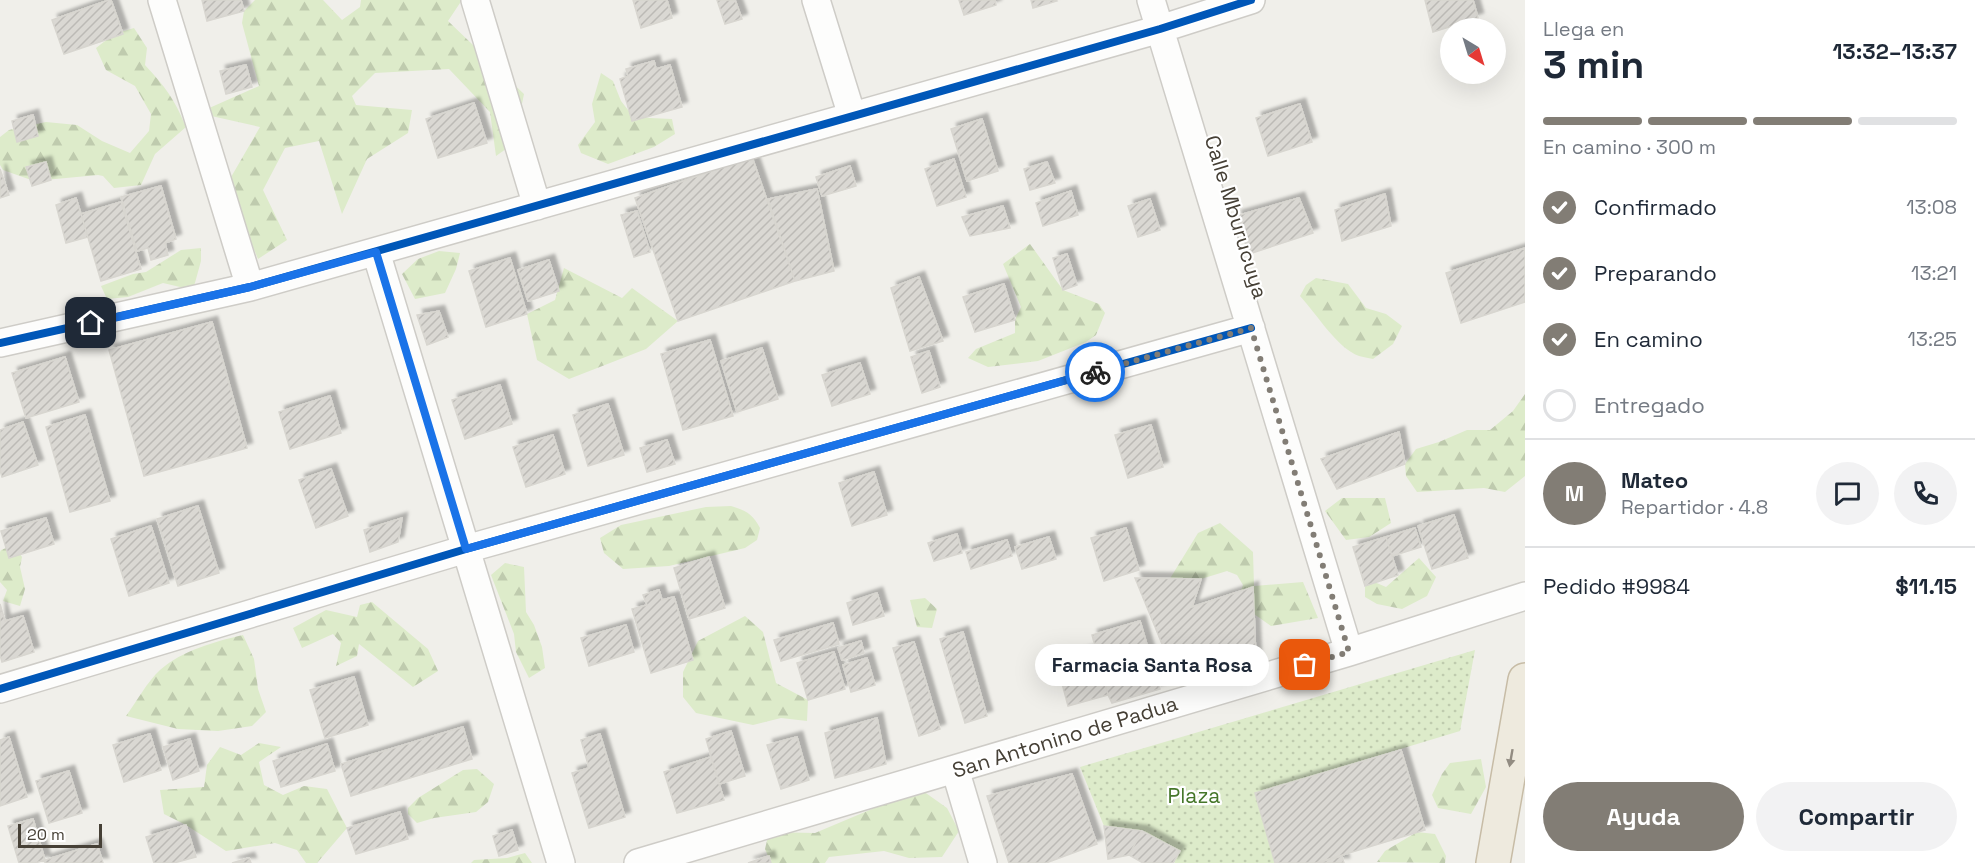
<!DOCTYPE html>
<html lang="es">
<head>
<meta charset="utf-8">
<style>
	body { margin:0; font-family:"Space Grotesk",sans-serif; background:#f2f2f3; color:#1f2937; height:100vh; display:flex; flex-direction:column; font-size:22px; white-space:nowrap }
	* { box-sizing:border-box; margin:0 }
	p { font-size:20px; color:#747a83 }
	.icon { flex:none; width:33px; height:33px; fill:none; stroke:currentColor; stroke-width:2; stroke-linecap:round; stroke-linejoin:round }
	.map { position:relative; flex:1; overflow:hidden }
	.drawer { display:flex; flex-direction:column; background:#fff; width:450px }
	.drawer>* { flex:none }
	.needle { width:39px; rotate:142deg }
	.buttons { position:absolute; left:1440px; top:18px; display:grid; gap:12px }
	.buttons a { display:grid; place-items:center; width:66px; height:66px; border-radius:50%; background:#fff; box-shadow:0 6px 24px #0002; font-size:30px }
	.scale { position:absolute; left:18px; bottom:15px; width:84px; box-sizing:border-box; padding-left:6px; border:3px solid #464036; border-top:0; font-size:16px; line-height:21px; white-space:nowrap; color:#464036; -webkit-text-stroke:4px #fff; paint-order:stroke }
	.pin { position:absolute; display:grid; place-items:center; width:51px; height:51px; color:#fff; margin:-26px; border-radius:12px; box-shadow:0 3px 9px #0006 }
	.courier { position:absolute; display:grid; place-items:center; width:60px; height:60px; margin:-30px; border:4px solid #1a73e8; border-radius:50%; background:#fff; color:#222; box-shadow:0 2px 8px #0007 }
	.bubble { position:absolute; height:42px; border-radius:21px; background:#fff; box-shadow:0 6px 24px #0002; font-size:20px; font-weight:800; line-height:42px; text-align:center }
	.head em { font-style:normal; font-weight:800 }
	.head div { display:flex; flex-direction:column-reverse }
	.head { display:flex; align-items:center; justify-content:space-between; height:102px; padding:0 18px }
	h1 { font-size:39px; font-weight:800; line-height:45px }
	.bar { display:grid; grid-template-columns:repeat(4,1fr); gap:9px 6px; align-content:center; height:72px; padding:0 18px }
	.bar i { height:8px; border-radius:4px; background:#e0e1e3 }
	.bar .current { background:#827d75 }
	.bar p { grid-column:span 4 }
	.line { display:flex; align-items:center; gap:15px; padding:0 18px; border-top:2px solid #e0e1e3 }
	.line div { flex:1 }
	.round { display:grid; place-items:center; flex:none; width:63px; height:63px; border-radius:32px; background:#f2f2f3 }
	ol { padding:0 18px; list-style:none }
	li { display:flex; align-items:center; gap:18px; height:66px }
	li p { margin-inline-start:auto }
	li .icon { padding:6px; border-radius:50%; background:#827d75; color:#fff; stroke-width:4 }
	li:last-child { color:#747a83 }
	li i { width:33px; height:33px; border:3px solid #e0e1e3; border-radius:50% }
	.primary-button { display:flex; gap:12px; margin-top:auto; padding:12px 18px }
	.primary-button a { flex:1; height:69px; border-radius:36px; background:#827d75; color:#fff; font-size:24px; font-weight:800; line-height:69px; text-align:center }
	.primary-button a+a { background:#f2f2f3; color:#1f2937 }
	main { display:flex; flex:1; min-height:0 }
	.map>svg:first-child { display:block }
</style>
</head>
<body>
<main>
<div class="map">
<svg width="1525" height="863" viewBox="0 0 1525 863">
	<defs>
		<pattern id="green-dots" width="8" height="8" patternUnits="userSpaceOnUse" patternTransform="scale(1.5)"><rect width="8" height="8" fill="#ddebca"/><path d="M2 2h.1M6 6h.1" fill="none" stroke="#bfcbae" stroke-width="1.8" stroke-linecap="round"/></pattern>
		<pattern id="forest-firs" width="22" height="20" patternUnits="userSpaceOnUse" patternTransform="scale(1.5)"><rect width="22" height="20" fill="#ddebca"/><path d="M5 1l3.5 6h-7zM16 11l3.5 6h-7z" fill="#bfcbae"/></pattern>
		<pattern id="building-hatch" width="6" height="6" patternUnits="userSpaceOnUse" patternTransform="scale(1.5)"><rect width="6" height="6" fill="#dad8d3"/><path d="M-1 1l2-2M0 6l6-6M5 7l2-2" fill="none" stroke="#bcbab6"/></pattern>
		<filter id="shadow"><feDropShadow dx="5.5" dy="-5.5" stdDeviation="1.5" flood-color="#0004"/></filter>
	</defs>
	<rect width="100%" height="100%" fill="#f0efea"/>
	<path fill="url(#green-dots)" d="M1475,650L1460,731L1255,793L1275,863H1175L1142,831L1104,826L1080,767Z"/>
	<path fill="url(#forest-firs)" d="M255,0H323L342,20L360,7L361,0H462L448,21L524,94L514,143L496,156L490,112L449,69L375,73L352,96L356,105L412,110L408,133L367,159L342,214L319,141L285,148L263,190L287,240L258,259L227,184L260,127L198,113L259,86L242,23L244,11Z
		M134,28L147,48L145,65C166,88 174,98 186,127L155,154L141,185L114,188L103,176L98,175L34,181L3,170L0,165V137L9,130L46,122L77,125L102,141L130,153L149,131L151,114L135,86L106,70L96,48L114,34Z
		M601,73L613,81L621,101L632,115L650,118L672,119L675,134L654,147L608,164L581,153L578,145L595,122L592,104Z
		M1030,244L1063,290L1099,304L1105,313L1096,335L1086,342L1038,361L988,367L968,358L976,349L1015,333V320L1021,307L1003,264Z
		M201,248V261L193,290L163,283L128,297L107,299L101,286L133,274L146,272L181,250Z
		M439,251L460,253L456,269L445,293L415,299L402,274L418,259Z
		M564,268L622,298L632,288L678,321L646,349L569,379L537,360L527,314L555,300Z
		M1316,278L1348,284L1366,308L1386,314L1402,326L1393,344L1373,359C1368,358 1363,357 1359,356C1337,348 1316,313 1300,296L1306,285Z
		M1525,394V476L1505,492L1484,488L1417,492L1406,476L1405,464L1416,449L1439,442L1467,430H1490L1513,411Z
		M1342,498H1385L1391,523L1369,537L1346,540L1325,511Z
		M731,506C745,510 753,514 760,528L757,540L745,548L669,566L623,569L604,553L600,538L621,525L706,507Z
		M1220,523L1253,552L1254,586L1303,582L1318,618L1271,626L1237,602L1243,585L1237,575L1227,571L1201,579L1190,595L1196,655L1182,678L1171,666L1166,585L1198,533Z
		M14,545L22,557L20,567L25,589L20,606L3,601L7,590L0,582V552L1,550Z
		M1419,558L1436,577L1427,596L1402,609L1377,604L1365,597V587L1372,581L1386,587Z
		M505,563L524,567L526,612L534,625L542,647L545,668L529,678L516,652L514,634L491,575Z
		M925,598L937,609L932,628L917,627L910,600Z
		M372,602L428,649L438,671L413,687L359,644L357,656L336,666L341,643L333,634L302,648L293,628L326,610L357,617L360,605Z
		M745,616L763,632L776,683L808,700L807,721L781,718L753,725L696,713L683,697V672L698,641Z
		M243,635L254,659L258,689L266,712L252,726L218,731L178,729L126,716C137,701 147,682 160,670C183,650 214,642 243,635Z
		M259,743L281,747L259,762L264,785L283,795L304,786L327,789L347,828L317,863H306L297,850L275,843L226,851L186,825L164,814L160,790L204,787L207,765L220,747L241,755Z
		M1481,759L1486,787L1471,814L1438,808L1432,795L1442,774L1450,763Z
		M477,769L494,784L488,802L476,812L434,818L417,823L408,814V808L418,798L463,770Z
		M923,791L947,808L959,831L942,857L909,858L884,851L829,857L825,863H771L765,849L769,832L815,833L891,801Z
		M1417,832L1435,834L1446,856L1445,863L1377,862L1385,851Z
		M525,853L532,863H471L474,860L507,858Z"/>
	<path fill="url(#building-hatch)" stroke="#d8d6d0" stroke-width="1.5" filter="url(#shadow)" d="M109,0H111L123,34L64,54L52,20Z
		M202,0H241L244,11L207,21Z
		M633,0H667L672,18L641,28Z
		M717,0H735L742,19L725,24Z
		M959,0H995L996,5L964,15Z
		M1031,0H1056L1057,1L1033,8Z
		M1425,0H1473L1478,18L1433,32Z
		M654,61L656,69L670,65L682,107L632,121L620,79L628,76L626,69Z
		M246,65L252,87L226,94L220,71Z
		M474,103L487,143L438,158L426,119Z
		M1300,104L1312,142L1268,156L1256,118Z
		M33,115L38,136L17,142L12,121Z
		M982,119L998,171L967,181L951,129Z
		M752,157L795,281L678,321L635,198Z
		M954,159L966,197L937,206L925,169Z
		M46,162L51,180L32,186L26,167Z
		M1047,162L1055,183L1030,190L1024,169Z
		M850,166L856,186L822,196L816,177Z
		M0,169L9,195L0,198Z
		M161,186L176,239L165,243L168,255L151,260L148,248L137,251L121,197Z
		M817,189L834,271L795,281L768,199Z
		M1071,191L1078,215L1043,226L1036,203Z
		M1385,194L1391,226L1342,241L1335,210Z
		M76,198L88,237L66,243L56,205Z
		M1299,198L1313,233L1249,254L1236,216Z
		M1150,199L1160,230L1138,237L1128,206Z
		M121,202L141,269L101,281L81,214Z
		M1003,206L1010,228L970,236L962,217Z
		M637,211L650,252L634,257L621,215Z
		M1525,248V302L1461,323L1446,273Z
		M1067,254L1077,285L1063,290L1053,258Z
		M510,258L527,314L486,327L469,271Z
		M549,260L559,291L528,301L518,270Z
		M919,277L943,341L910,351L891,288Z
		M1004,284L1015,320L975,332L963,297Z
		M439,311L448,337L427,345L417,315Z
		M212,322L247,448L144,476L109,350Z
		M710,340L733,416L683,430L661,354Z
		M762,348L778,399L737,412L721,361Z
		M929,351L940,387L922,393L911,357Z
		M65,357L79,402L26,418L12,373Z
		M860,363L870,394L832,406L822,375Z
		M500,385L512,424L465,439L452,400Z
		M330,396L341,433L290,449L279,412Z
		M608,404L624,455L588,466L573,415Z
		M85,415L110,501L70,512L46,427Z
		M23,422L38,465L2,477L0,470V430Z
		M1151,425L1163,467L1128,478L1115,435Z
		M1399,432L1405,464L1337,489L1321,459Z
		M553,435L565,474L526,487L513,447Z
		M667,440L675,464L647,472L640,448Z
		M331,469L348,516L316,528L299,480Z
		M874,472L887,515L852,526L839,483Z
		M198,506L219,573L178,586L157,519Z
		M1454,515L1468,558L1432,569L1418,526Z
		M46,518L54,544L9,558L1,531Z
		M402,518L398,542L370,552L364,530Z
		M151,526L169,583L129,596L111,539Z
		M1126,528L1139,570L1104,581L1091,538Z
		M1415,528L1421,547L1392,556L1386,537Z
		M957,534L962,553L934,561L928,543Z
		M1049,537L1056,559L1022,569L1015,547Z
		M1386,537L1398,575L1365,586L1353,547Z
		M1007,540L1012,556L971,569L966,552Z
		M709,557L725,608L689,619L674,568Z
		M1135,578L1201,579L1192,607L1253,587L1256,660L1207,681L1196,655L1171,666Z
		M659,590L662,600L674,597L693,660L651,673L632,609L647,605L643,595Z
		M877,593L884,616L853,625L847,603Z
		M0,604L5,621L23,616L34,652L2,662L0,655Z
		M1140,621L1160,689L1112,703L1108,695L1092,635Z
		M833,623L839,644L781,661L774,640Z
		M626,625L634,652L589,666L581,638Z
		M963,632L987,716L965,723L940,639Z
		M861,641L864,653L842,660L838,648Z
		M914,642L940,729L919,736L893,648Z
		M1095,649L1108,695L1068,706L1059,672L1079,666L1076,654Z
		M834,652L845,689L808,700L797,663Z
		M867,658L875,685L851,692L843,665Z
		M354,677L368,725L325,738L310,690Z
		M877,718L886,764L835,778L825,733Z
		M463,727L472,759L351,796L341,764Z
		M731,731L745,776L719,784L706,739Z
		M150,734L161,770L124,782L113,745Z
		M600,734L625,817L589,828L572,773L589,768L581,740Z
		M9,737L27,797L0,806V740Z
		M797,737L809,780L781,789L767,745Z
		M190,739L199,771L173,780L163,747Z
		M327,744L335,771L281,787L273,761Z
		M1401,750L1425,830L1316,863H1275L1255,793Z
		M711,757L724,800L677,813L664,772Z
		M69,771L82,813L49,823L36,781Z
		M1072,774L1097,844L1046,863H1009L987,796Z
		M400,812L408,839L356,854L347,828Z
		M33,819L45,860L35,863H19L8,826Z
		M186,825L196,857L174,863H154L146,837Z
		M1104,826L1142,831L1129,855L1108,859Z
		M512,830L518,850L499,856L493,836Z
		M1142,831L1180,851L1173,863H1143L1129,855Z
		M97,844L103,863H45V860Z
		M769,856L771,863H748Z
		M1342,856L1344,863H1317Z
		M249,858L251,863H232Z"/>
	<g fill="none" stroke-linecap="round" stroke-linejoin="round">
		<defs>
			<path id="minor" d="M162,0L250,287
				M475,0L537,206
				M816,0L852,116
				M1151,0L1349,652
				M376,252L561,863
				M0,343L250,287L1160,29L1251,0
				M0,689L466,549L1251,328
				M955,769L983,863
				M638,863L1349,652L1525,596"/>
			<path id="trunk" d="M1493,863L1525,680"/>
		</defs>
		<use href="#minor" stroke="#ceccc7" stroke-width="30"/>
		<use href="#trunk" stroke="#c7bca6" stroke-width="36"/>
		<use href="#minor" stroke="#fdfdfc" stroke-width="27"/>
		<use href="#trunk" stroke="#eeeade" stroke-width="33"/>
		<defs>
			<path id="cycleway" d="M0,343L250,287L1160,29L1251,0
				M0,689L466,549L1251,328"/>
		</defs>
		<use href="#cycleway" stroke="#fff" stroke-width="11"/>
		<use href="#cycleway" stroke="#0057b8" stroke-width="8"/>
	</g>
	<defs><path id="oneway-solid" d="M-6-.8H1V-3.2L6.5 0L1 3.2V.8H-6Z" transform="scale(1.5)"/></defs>
	<use fill="#928c82" href="#oneway-solid" transform="translate(1511 758) rotate(100)"/>
	<g fill="none" stroke-linecap="round" stroke-linejoin="round">
		<path stroke="#827d75" stroke-width="6" stroke-dasharray="0 10.8" d="M1095,372L1251,328L1349,652L1305,665"/>
		<path stroke="#1a73e8" stroke-width="8" d="M91,323L250,287L376,252L466,549L1095,372"/>
	</g>
	<g text-anchor="middle" stroke-width="4.5" stroke-linejoin="round" paint-order="stroke">
		<g font-size="21" fill="#464036" stroke="#fff">
			<text transform="translate(1236 217) rotate(73)" y="7">Calle Mburucuya</text>
			<text transform="translate(1065 737) rotate(-17)" y="7">San Antonino de Padua</text>
		</g>
		<g font-size="21" fill="#46772a" stroke="#fff">
			<text x="1194" y="803">Plaza</text>
		</g>
	</g>
</svg>
<div class="buttons">
<a><svg class="needle" viewBox="-14 -14 28 28"><path d="M0-13l5 13h-10z" fill="#e53935"/><path d="M0 13l5-13h-10z" fill="#747a83"/></svg></a>
</div>
<div class="scale">20 m</div>
<div class="pin" style="left:1305px;top:665px;background:#ea580c"><svg class="icon" aria-label="bag" viewBox="0 0 24 24"><path d="M5 8h14l-1 12H6zM9 8a3 3 0 0 1 6 0"/></svg></div>
<div class="pin" style="left:91px;top:323px;background:#1f2937"><svg class="icon" aria-label="home" viewBox="0 0 24 24"><path d="M3 11l9-7 9 7M6 9v11h12V9"/></svg></div>
<div class="courier" style="left:1095px;top:372px"><svg class="icon" aria-label="bike" viewBox="0 0 24 24"><circle cx="6" cy="16" r="4"/><circle cx="18" cy="16" r="4"/><path d="M6 16l4-8h5l3 8M10 8l3 8H6M13 5h3"/></svg></div>
<div class="bubble" style="left:1035px;top:644px;width:234px">Farmacia Santa Rosa</div>
</div>
<section class="drawer">
<div class="head"><div><h1>3 min</h1><p>Llega en</p></div><em>13:32–13:37</em></div>
<div class="bar"><i class="current"></i><i class="current"></i><i class="current"></i><i></i><p>En camino · 300 m</p></div>
<ol>
<li><svg class="icon" aria-label="check" viewBox="0 0 24 24"><path d="M5 12l5 5 9-10"/></svg>Confirmado<p>13:08</p></li>
<li><svg class="icon" aria-label="check" viewBox="0 0 24 24"><path d="M5 12l5 5 9-10"/></svg>Preparando<p>13:21</p></li>
<li><svg class="icon" aria-label="check" viewBox="0 0 24 24"><path d="M5 12l5 5 9-10"/></svg>En camino<p>13:25</p></li>
<li><i></i>Entregado</li>
</ol>
<div class="line" style="height:108px"><b class="round" style="background:#827d75;color:#fff">M</b><div><b>Mateo</b><p>Repartidor · 4.8</p></div><a class="round"><svg class="icon" aria-label="chat" viewBox="0 0 24 24"><path d="M4 5h16v11H9l-5 4z"/></svg></a><a class="round"><svg class="icon" aria-label="phone" viewBox="0 0 24 24"><path d="M5 4h4l2 5-3 2q2 4 5 5l2-3 5 2v4C11 20 4 13 5 4z"/></svg></a></div>
<div class="line" style="height:78px"><div>Pedido #9984</div><b>$11.15</b></div>
<div class="primary-button"><a>Ayuda</a><a>Compartir</a></div>
</section>
</main>
</body>
</html>
